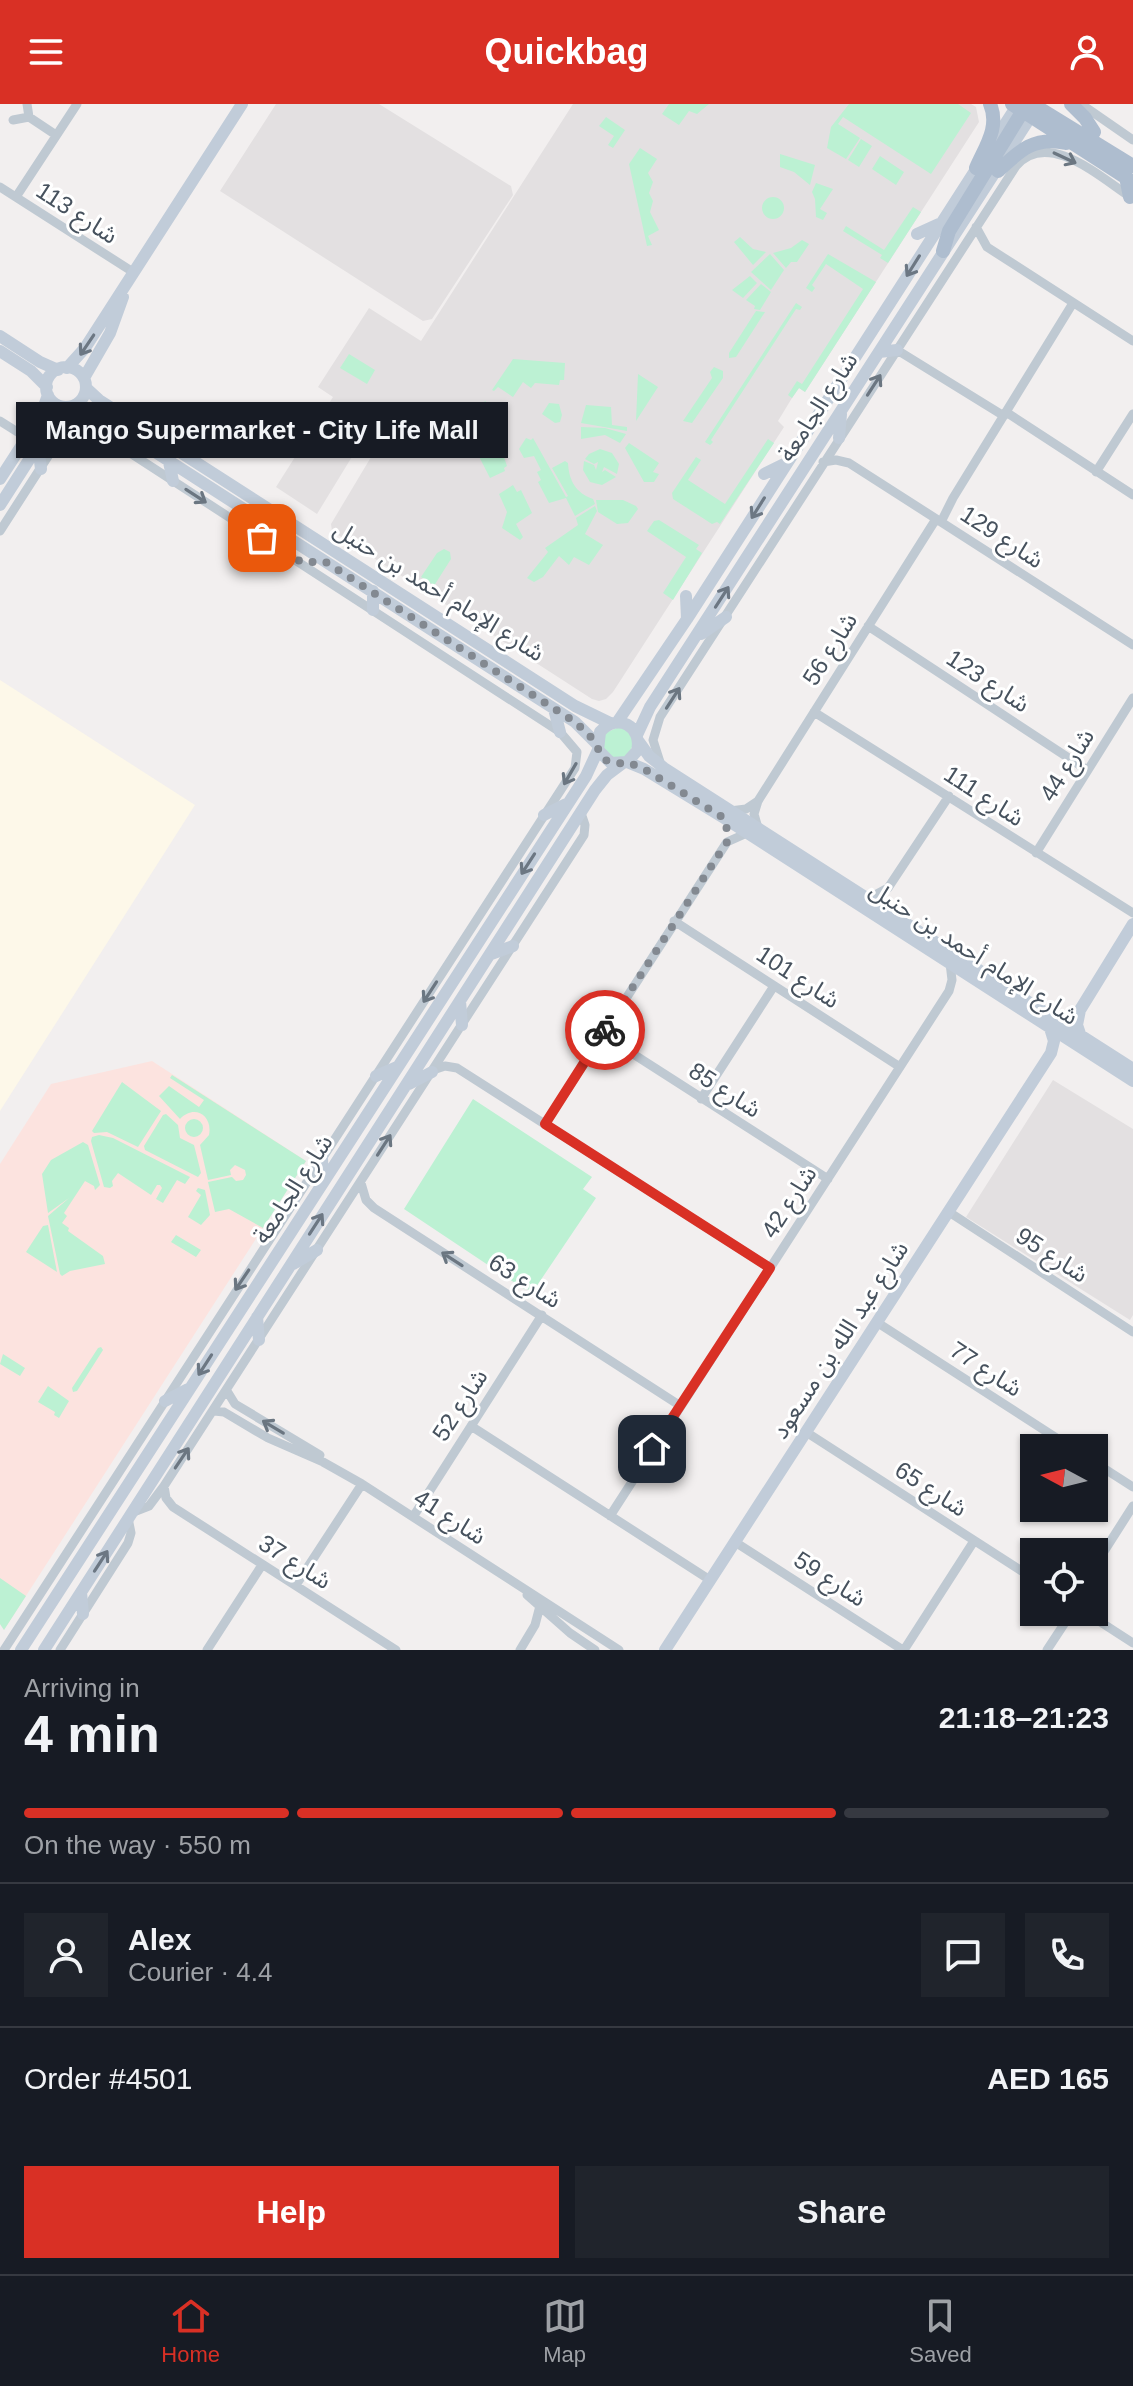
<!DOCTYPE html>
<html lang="en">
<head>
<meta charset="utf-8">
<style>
	body { margin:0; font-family:Helvetica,"Noto Sans Arabic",sans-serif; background:#20242c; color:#f1f3f6; height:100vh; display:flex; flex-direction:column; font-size:30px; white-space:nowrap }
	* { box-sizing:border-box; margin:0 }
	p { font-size:26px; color:#9ea1a6 }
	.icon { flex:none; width:44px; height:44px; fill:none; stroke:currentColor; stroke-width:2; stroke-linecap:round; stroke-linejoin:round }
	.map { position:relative; height:1546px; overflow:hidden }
	.side { display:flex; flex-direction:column; background:#171b24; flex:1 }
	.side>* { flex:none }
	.needle { width:52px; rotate:277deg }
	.buttons { position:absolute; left:1020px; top:1330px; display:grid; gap:16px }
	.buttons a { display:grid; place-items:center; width:88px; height:88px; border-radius:0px; background:#171b24; box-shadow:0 2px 6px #0004; font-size:40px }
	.pin { position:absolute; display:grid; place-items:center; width:68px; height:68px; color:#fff; margin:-34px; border-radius:16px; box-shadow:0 4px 12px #0006 }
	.courier { position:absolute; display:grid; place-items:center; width:80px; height:80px; margin:-40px; border:6px solid #d93025; border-radius:50%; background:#fff; color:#222; box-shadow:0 2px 10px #0007 }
	.bubble { position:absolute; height:56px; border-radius:0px; background:#171b24; box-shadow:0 2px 6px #0004; font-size:26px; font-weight:700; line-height:56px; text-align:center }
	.overview em { font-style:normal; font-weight:700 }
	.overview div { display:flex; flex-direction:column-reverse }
	.overview { display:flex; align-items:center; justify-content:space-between; height:136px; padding:0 24px }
	h1 { font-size:52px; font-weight:700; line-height:60px }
	.bar { display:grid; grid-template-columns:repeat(4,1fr); gap:12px 8px; align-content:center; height:96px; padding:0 24px }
	.bar i { height:10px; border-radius:6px; background:#363941 }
	.bar .current { background:#d93025 }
	.bar p { grid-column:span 4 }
	.line { display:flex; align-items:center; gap:20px; padding:0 24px; border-top:2px solid #363941 }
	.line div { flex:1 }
	.round { display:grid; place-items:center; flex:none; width:84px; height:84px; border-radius:0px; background:#20242c }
	.cta { display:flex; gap:16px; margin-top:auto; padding:16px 24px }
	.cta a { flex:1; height:92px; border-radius:0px; background:#d93025; color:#fff; font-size:32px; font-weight:700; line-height:92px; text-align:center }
	.cta a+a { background:#20242c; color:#f1f3f6 }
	header { display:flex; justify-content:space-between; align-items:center; height:104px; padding:0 24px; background:#d93025; color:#fff; font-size:36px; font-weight:700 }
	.dock { display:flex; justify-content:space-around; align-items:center; height:112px; border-top:2px solid #363941; background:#171b24; font-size:22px; color:#9ea1a6 }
	.dock a { display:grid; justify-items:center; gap:4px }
	.dock .current { color:#d93025 }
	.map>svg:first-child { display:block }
</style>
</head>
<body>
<header><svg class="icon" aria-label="menu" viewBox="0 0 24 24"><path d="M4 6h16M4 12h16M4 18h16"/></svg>Quickbag<svg class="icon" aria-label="person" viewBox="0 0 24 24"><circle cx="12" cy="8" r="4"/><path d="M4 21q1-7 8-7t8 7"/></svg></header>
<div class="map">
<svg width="1133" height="1546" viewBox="0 0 1133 1546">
	<rect width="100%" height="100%" fill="#f2efef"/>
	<path fill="#fdf8e9" d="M0,576L195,701L0,1007Z"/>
	<path fill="#e3e0e1" d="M276,0H379L511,82L513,91L432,215L423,217L220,87Z
		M573,0H971L976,3L979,18L805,288L799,284L792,294L778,317L784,323L613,588L606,595L599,597L592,595L332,427L331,420L386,328L372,320L317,410L276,383L333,293L318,283L369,204L421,237Z
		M1053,976L1133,1025V1211L1130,1216L966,1113Z"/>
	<path fill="#fce3df" d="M152,957L306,1057L4,1526L0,1520V1060L51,980Z"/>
	<path fill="#bcf1d3" d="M669,0H709L697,10L689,7L679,21L662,10Z
		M849,0H958L971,9L931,70L843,13L838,20L860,34L846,55L827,44L831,23Z
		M606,13L625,26L613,44L608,41L614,32L599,22Z
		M861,35L872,42L859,63L848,56Z
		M640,44L657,55L648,69L653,78L649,89L653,97L650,108L659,126L648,132L652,141L647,142L629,60Z
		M780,50L815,61L810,81L794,68L780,63Z
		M880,52L904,68L896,81L872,65Z
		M816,79L833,85L820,105L827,109L823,116L816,113L815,95L812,88Z
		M762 104a11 11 0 1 1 22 0a11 11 0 1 1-22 0Z
		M913,103L921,108L888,159L880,154L882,151L843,127L846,122L884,146Z
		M740,133L753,145L766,148L753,161L734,138Z
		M802,136L809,140L797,158H791L786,164L773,149L791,144Z
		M770,150L784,166L771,186L751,168Z
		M828,150L876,178L805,288L799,284L792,294L788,291L797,277L802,280L863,185L826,160L812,181L815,184L812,188L806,184Z
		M750,172L757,179L743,194L732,186Z
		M761,180L771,188L760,206L754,205L755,202L746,196Z
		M796,199L802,203L800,206L796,205L711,336L713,338L710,341L705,338Z
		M756,207L765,208L736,253L729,254V249Z
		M349,250L375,266L367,280L340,264Z
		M513,255L565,259L564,276H560L559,281L535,279L531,284L523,278L513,293L498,283L494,287L492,286Z
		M714,263L723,267V274L692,319L683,317L712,274L710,268Z
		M638,270L658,283L636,317Z
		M485,297L487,299L484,304L499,316L490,331L498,337L496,341L501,344L507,362L504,364L505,367L490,374L466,327Z
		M549,299L559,300L562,311L560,318L555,319L542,310Z
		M586,301L611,303L612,321L627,323V327L581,319Z
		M581,323L605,324L626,330L620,339L605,331L581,335Z
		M526,334L531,336L533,334L566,393L568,392L552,364L565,357L568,359C569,377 576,389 593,395L595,400L575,412L566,394L549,399L538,378L541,376L537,368L541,366L534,352L524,354L519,345Z
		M768,335L774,339L720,420L717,418L712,420L673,395L672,389L696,353L701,356L688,376L725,400Z
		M629,339L659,359L653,368L659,370L654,378H644L625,344Z
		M600,345L612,349L619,360L617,370L604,363L602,368L605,366L616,373L602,381L590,378L583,366L584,357L594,361L596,366L598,358L594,360L585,355L589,350Z
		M513,381L517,388L521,386L532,409L516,420L523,433L520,436L502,424L507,408L499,390Z
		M596,396H623L636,402L638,405L628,419L617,420L598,408Z
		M595,402L597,407L585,430L603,441L589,461L574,453L569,461L559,452L543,473L534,478L527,474L548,448L545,444L578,421L576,414Z
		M659,416L699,441L696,445L702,449L673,496L663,489L686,453L647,427L654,417Z
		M444,445L450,448L451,455L432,485V480L421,473L437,449Z
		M624,621L635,635L628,653L611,656L599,638L600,631Z
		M172,971L306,1057L263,1124L229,1105L215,1108L208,1078L232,1073L236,1077L243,1076L246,1071L245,1066L235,1061L230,1066L231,1071L208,1076L200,1041L209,1031C213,1011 194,1000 180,1015L159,992L169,982L199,1003L204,996L170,974Z
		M122,978L161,1007L138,1043L107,1028L94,1029L92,1027Z
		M473,995L592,1073L583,1085L596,1094L534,1186L524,1185L404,1105Z
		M166,1010L178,1021L180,1034L194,1041L201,1069L198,1073L145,1046L144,1042L163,1011Z
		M185 1024a9 9 0 1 1 18 0a9 9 0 1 1-18 0Z
		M99,1031L113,1034L190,1073L185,1080L177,1076L163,1099L156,1095L162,1084L160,1081H157L151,1091L118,1069L112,1077L113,1082L110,1084L104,1083L91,1037L92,1033Z
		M83,1038L88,1041L100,1081L95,1086L94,1082L85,1077L64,1109L67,1112L62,1119L69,1124L68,1127L103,1152L105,1160L70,1167L62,1172L60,1170L48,1112L69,1094L48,1109L42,1070L51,1056Z
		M198,1084L205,1086L210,1111L201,1121L188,1113L201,1091L196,1087Z
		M48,1121L57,1168L26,1148L43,1122Z
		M176,1131L201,1146L196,1153L171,1138Z
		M98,1244L101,1243L103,1246L77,1287L73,1288L72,1284Z
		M3,1250L25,1264L20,1272L0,1260Z
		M48,1282L69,1297L59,1314L54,1311L55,1308L38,1298Z
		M0,1474L26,1492L4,1526L0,1520Z"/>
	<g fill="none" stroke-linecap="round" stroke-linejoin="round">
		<path stroke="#bfc9d2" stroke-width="9" d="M27,0L29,13
			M1081,0L1133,36
			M13,16L29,13L56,31
			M0,83L133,168
			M16,93L77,0
			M976,123L987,143L1133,237
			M897,246L1004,312
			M1006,308L1133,391
			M0,317L27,334
			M823,358L836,356L849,359L1133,541
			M1096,368L1133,310
			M941,418L953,394L1073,199
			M0,427L63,329L74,320L87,321L560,628L577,648L575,664L4,1546
			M868,522L1087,666
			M814,608L1133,809
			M660,658L653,636L660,613L1016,62C1048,24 1102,75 1132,94
			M730,707L746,705L758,697
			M758,724L754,710L758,697L936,415
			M1036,749L1133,594
			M865,793L875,791L888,784L949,692
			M674,817L900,963
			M602,930L828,1075
			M433,966L445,962L457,964L770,1164
			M701,995L774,882
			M545,1020L727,738L747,729
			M361,1079L366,1096L374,1104L679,1301
			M949,1108L1133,1228
			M878,1219L1072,1344
			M227,1287L235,1300L320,1351
			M214,1307L224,1308L268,1334L323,1358L362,1380L619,1546
			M471,1322L710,1476
			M806,1328L1034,1475
			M1094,1358L1133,1383
			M164,1382L166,1394L173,1403L396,1546
			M131,1409L149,1402L164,1382L584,731L585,721L581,709
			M610,1412L949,887L952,876L950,859
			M413,1413L542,1211
			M735,1438L903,1546
			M1094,1463L1133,1402
			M296,1481L362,1380
			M527,1491L570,1529L595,1546
			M1085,1508L1133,1539
			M60,1546L128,1439L131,1429L128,1414
			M207,1546L262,1461
			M520,1546L535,1521L540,1502
			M904,1546L974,1437
			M1047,1546L1072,1508"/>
		<path stroke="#c1ccd9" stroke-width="12" d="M917,130L939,120
			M0,232L40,258L58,266
			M0,247L31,267L47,283
			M879,248L897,246
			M46 283a20 20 0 1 1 40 0a20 20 0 1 1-40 0Z
			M67,264L85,244L242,0
			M84,274L110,229L123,193
			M86,284L99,296L575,602L610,619
			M75,301L93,308L514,579L575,618L597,640
			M102,314L110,334
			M839,334L841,310
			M38,341L41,365
			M169,358L173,377
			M764,370L784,360
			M0,375L40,313L48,291
			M0,401L50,323L67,303
			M373,487V506
			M686,492L687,515
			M701,530L726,513
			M554,605L560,628
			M618,617L687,515L1018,0
			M637,631L650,603L1035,6
			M639,638L649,652L664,664L1133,965
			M627,658L644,665L724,714L1133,977
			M544,711L566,700
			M491,850L513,842
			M460,897L462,921
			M1080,930L1077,921L1080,906L1133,820
			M376,972L397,963
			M409,980L432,968
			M322,1054L323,1079
			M293,1160L317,1146
			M257,1213L259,1236
			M165,1297L188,1285
			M81,1488L83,1510
			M21,1546L586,672L598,646L600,628C617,608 643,622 637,647L627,658L611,659L598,646
			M44,1546L595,686L607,671L623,659
			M665,1546L1051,949L1054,937L1050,924"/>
		<path stroke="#aebdcf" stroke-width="14" d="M1012,0L1133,78
			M1071,0L1085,14L1094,28
			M1021,1L1037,3L1133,62
			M976,64C985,43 1000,23 990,0
			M998,67C1019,47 1034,32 1066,39
			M1126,73L1130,93
			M943,147L949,127L1027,0"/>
	</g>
	<defs><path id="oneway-shaft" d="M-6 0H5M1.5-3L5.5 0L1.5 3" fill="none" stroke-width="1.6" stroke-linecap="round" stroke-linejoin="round" transform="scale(2)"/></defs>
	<g stroke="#6b7681">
		<use href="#oneway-shaft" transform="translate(1065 54) rotate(25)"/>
		<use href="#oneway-shaft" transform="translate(874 281) rotate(-57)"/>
		<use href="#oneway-shaft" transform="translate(196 392) rotate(33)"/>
		<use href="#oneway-shaft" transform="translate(673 594) rotate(-57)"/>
		<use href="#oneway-shaft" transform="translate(570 670) rotate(120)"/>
		<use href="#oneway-shaft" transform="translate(430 888) rotate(123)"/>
		<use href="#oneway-shaft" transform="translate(384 1041) rotate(-57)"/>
		<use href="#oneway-shaft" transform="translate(452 1155) rotate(-147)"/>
		<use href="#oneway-shaft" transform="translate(242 1176) rotate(124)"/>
		<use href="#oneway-shaft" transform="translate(273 1323) rotate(-149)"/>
		<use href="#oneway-shaft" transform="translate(182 1354) rotate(-56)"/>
	</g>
	<g stroke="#6c7783">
		<use href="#oneway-shaft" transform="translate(913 162) rotate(122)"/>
		<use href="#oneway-shaft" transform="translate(87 241) rotate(124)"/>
		<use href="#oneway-shaft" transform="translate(758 404) rotate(122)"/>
		<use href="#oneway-shaft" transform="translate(722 493) rotate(-57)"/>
		<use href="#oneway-shaft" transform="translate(528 760) rotate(123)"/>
		<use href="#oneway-shaft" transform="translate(316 1120) rotate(-57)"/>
		<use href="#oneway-shaft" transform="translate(205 1261) rotate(123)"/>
		<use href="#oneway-shaft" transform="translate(101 1457) rotate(-57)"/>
	</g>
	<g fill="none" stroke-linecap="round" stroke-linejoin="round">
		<path stroke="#838991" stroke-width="8" stroke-dasharray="0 14.4" d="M262,434L303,459L324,457L575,618L590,632L605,656L617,660L627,658L644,665L724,714L727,726V738L605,926"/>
		<path stroke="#d93025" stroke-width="10" d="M605,926L545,1020L770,1164L652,1345"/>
	</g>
	<g text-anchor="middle" stroke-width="6" stroke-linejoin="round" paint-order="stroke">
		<g font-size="24" fill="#47525e" stroke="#fff">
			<text transform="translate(77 109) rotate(33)" y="8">شارع 113</text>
			<text transform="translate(818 303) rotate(-57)" y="8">شارع الجامعة</text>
			<text transform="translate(1002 433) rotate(33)" y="8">شارع 129</text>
			<text transform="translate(439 487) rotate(32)" y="8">شارع الإمام أحمد بن حنبل</text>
			<text transform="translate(830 545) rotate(-58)" y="8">شارع 56</text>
			<text transform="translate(988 577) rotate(33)" y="8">شارع 123</text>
			<text transform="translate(1067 661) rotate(-58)" y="8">شارع 44</text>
			<text transform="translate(984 692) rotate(33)" y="8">شارع 111</text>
			<text transform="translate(974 849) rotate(33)" y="8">شارع الإمام أحمد بن حنبل</text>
			<text transform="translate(798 873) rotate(33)" y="8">شارع 101</text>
			<text transform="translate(725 986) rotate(33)" y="8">شارع 85</text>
			<text transform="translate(293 1085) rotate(-57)" y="8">شارع الجامعة</text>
			<text transform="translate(789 1098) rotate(-57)" y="8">شارع 42</text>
			<text transform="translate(1052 1151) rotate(33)" y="8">شارع 95</text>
			<text transform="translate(525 1177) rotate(32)" y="8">شارع 63</text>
			<text transform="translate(840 1236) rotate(-57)" y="8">شارع عبد الله بن مسعود</text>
			<text transform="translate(986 1265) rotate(33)" y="8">شارع 77</text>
			<text transform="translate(460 1301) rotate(-57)" y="8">شارع 52</text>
			<text transform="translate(931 1385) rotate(33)" y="8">شارع 65</text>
			<text transform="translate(450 1413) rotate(33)" y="8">شارع 41</text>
			<text transform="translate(295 1458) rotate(32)" y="8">شارع 37</text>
			<text transform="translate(830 1475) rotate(33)" y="8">شارع 59</text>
		</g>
	</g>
</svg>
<div class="buttons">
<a><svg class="needle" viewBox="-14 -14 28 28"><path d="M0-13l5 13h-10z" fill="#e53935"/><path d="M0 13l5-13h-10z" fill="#9ea1a6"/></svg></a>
<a><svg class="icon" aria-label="locate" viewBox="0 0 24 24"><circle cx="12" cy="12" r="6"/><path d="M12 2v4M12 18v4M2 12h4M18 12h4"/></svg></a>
</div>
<div class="pin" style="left:262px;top:434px;background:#ea580c"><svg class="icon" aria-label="bag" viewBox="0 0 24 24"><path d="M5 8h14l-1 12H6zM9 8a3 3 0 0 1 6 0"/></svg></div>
<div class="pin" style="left:652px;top:1345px;background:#1f2937"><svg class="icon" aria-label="home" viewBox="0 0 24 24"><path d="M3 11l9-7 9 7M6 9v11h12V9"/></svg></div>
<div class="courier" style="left:605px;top:926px"><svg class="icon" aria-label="bike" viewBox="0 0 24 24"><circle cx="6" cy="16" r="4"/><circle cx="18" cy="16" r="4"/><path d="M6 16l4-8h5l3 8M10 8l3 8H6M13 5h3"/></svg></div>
<div class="bubble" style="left:16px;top:298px;width:492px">Mango Supermarket - City Life Mall</div>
</div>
<section class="side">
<div class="overview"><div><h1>4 min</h1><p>Arriving in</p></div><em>21:18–21:23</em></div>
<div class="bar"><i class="current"></i><i class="current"></i><i class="current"></i><i></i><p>On the way · 550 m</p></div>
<div class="line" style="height:144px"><a class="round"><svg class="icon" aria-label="person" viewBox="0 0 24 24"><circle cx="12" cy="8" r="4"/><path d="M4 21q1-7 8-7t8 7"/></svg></a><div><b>Alex</b><p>Courier · 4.4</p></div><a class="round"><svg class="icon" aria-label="chat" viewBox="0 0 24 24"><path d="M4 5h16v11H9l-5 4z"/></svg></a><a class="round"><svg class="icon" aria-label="phone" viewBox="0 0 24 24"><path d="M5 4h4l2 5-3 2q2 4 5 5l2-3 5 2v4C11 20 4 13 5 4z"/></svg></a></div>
<div class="line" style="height:104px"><div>Order #4501</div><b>AED 165</b></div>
<div class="cta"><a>Help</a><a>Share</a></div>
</section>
<nav class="dock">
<a class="current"><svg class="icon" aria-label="home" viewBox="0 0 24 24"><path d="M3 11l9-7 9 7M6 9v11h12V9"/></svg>Home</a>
<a><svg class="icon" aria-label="map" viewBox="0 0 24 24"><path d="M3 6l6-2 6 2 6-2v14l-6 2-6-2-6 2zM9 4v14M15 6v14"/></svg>Map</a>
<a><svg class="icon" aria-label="saved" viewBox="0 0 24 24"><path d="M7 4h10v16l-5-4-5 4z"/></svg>Saved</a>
</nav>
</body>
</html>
